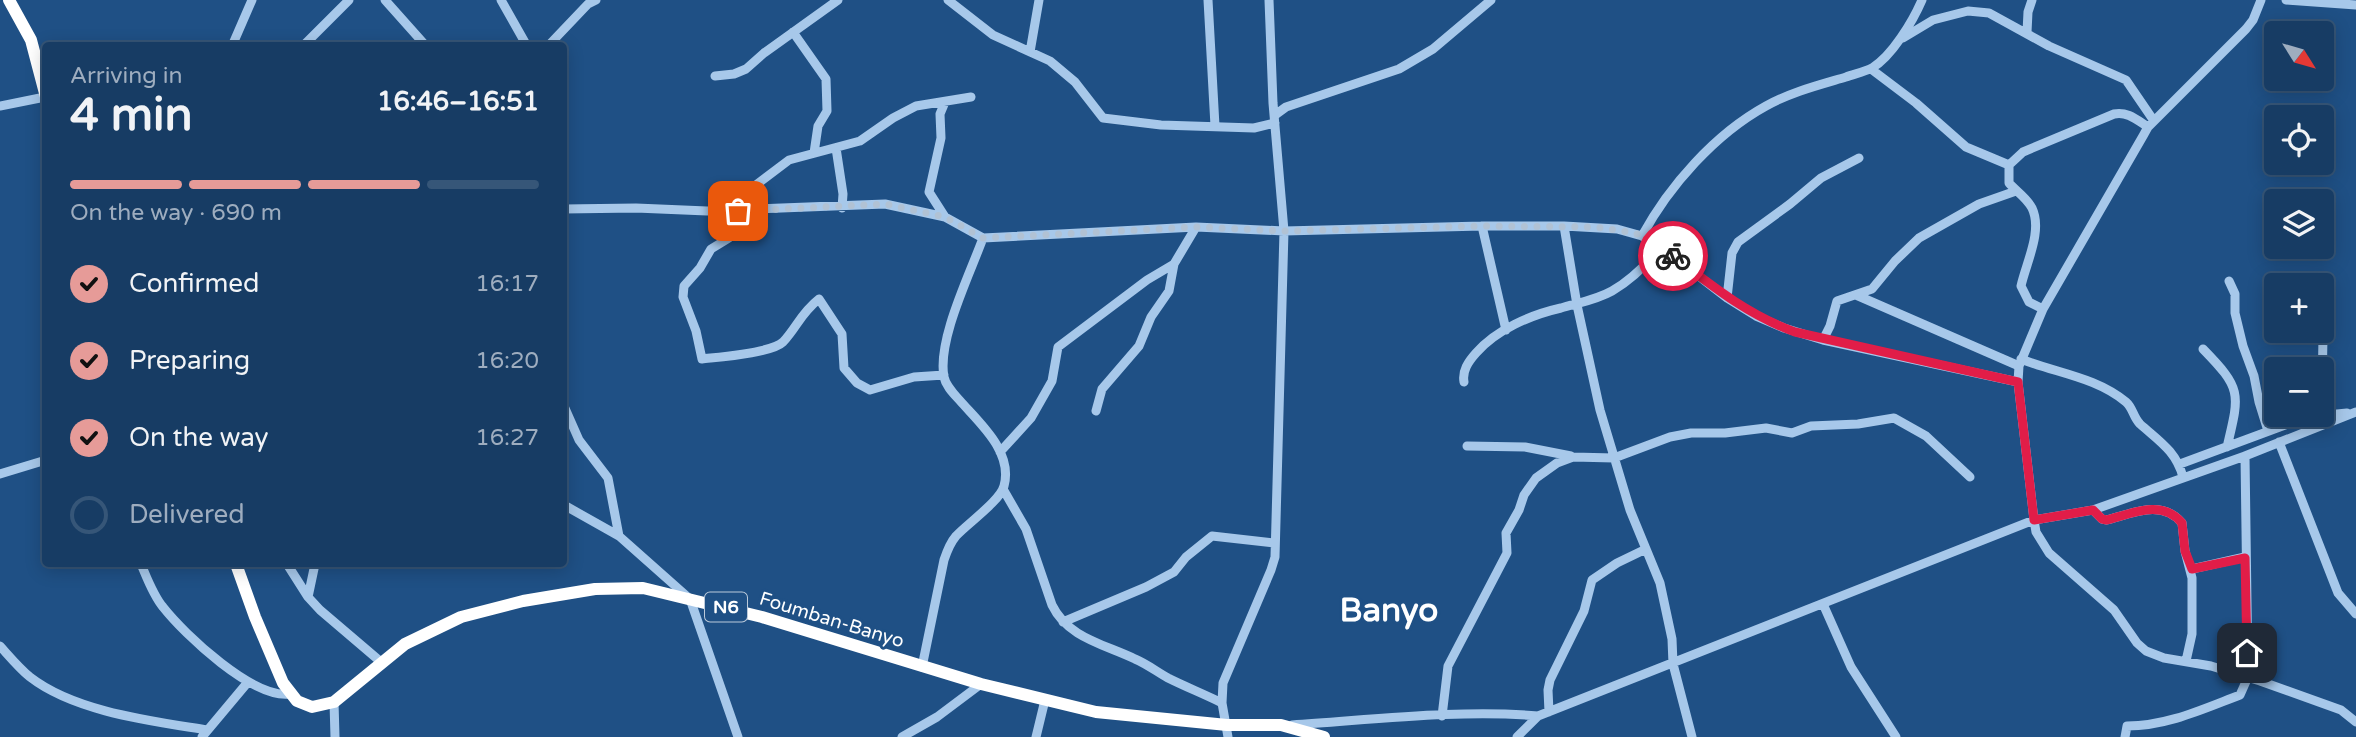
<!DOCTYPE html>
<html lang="en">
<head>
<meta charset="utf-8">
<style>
	body { margin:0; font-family:"Varela Round",sans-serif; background:#20436a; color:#f1f3f6; height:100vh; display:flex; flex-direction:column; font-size:26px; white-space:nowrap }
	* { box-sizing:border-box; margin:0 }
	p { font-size:23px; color:#9eadbf }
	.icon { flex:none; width:38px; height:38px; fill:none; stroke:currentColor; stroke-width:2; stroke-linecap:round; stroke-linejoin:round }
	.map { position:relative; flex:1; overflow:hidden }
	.panel { position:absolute; left:42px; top:42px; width:525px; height:525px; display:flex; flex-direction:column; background:#173c64; border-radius:7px; box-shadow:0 4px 18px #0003,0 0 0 2px #365678 }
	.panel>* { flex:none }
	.needle { width:46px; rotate:127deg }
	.buttons { position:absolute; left:2264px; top:21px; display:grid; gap:14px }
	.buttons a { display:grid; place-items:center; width:70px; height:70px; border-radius:7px; background:#173c64; box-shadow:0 4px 18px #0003,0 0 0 2px #365678; font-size:35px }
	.pin { position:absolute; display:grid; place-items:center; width:60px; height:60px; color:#fff; margin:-30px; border-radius:14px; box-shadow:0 4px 10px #0006 }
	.courier { position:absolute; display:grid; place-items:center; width:70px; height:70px; margin:-35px; border:5px solid #e11d48; border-radius:50%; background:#fff; color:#222; box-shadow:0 2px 9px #0007 }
	.overview em { font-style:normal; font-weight:800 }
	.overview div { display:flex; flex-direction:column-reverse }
	.overview { display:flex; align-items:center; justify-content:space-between; height:119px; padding:0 28px }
	h1 { font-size:46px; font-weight:800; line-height:52px }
	.bar { display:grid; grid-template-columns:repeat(4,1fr); gap:10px 7px; align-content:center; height:84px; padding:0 28px }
	.bar i { height:9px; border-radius:5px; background:#365678 }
	.bar .selected { background:#e69b98 }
	.bar p { grid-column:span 4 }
	ol { padding:0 28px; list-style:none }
	li { display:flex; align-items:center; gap:21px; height:77px }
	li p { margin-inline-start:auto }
	li .icon { padding:7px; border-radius:50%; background:#e69b98; color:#111; stroke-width:4 }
	li:last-child { color:#9eadbf }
	li i { width:38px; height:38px; border:4px solid #365678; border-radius:50% }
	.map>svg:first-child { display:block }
</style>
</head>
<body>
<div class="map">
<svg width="2356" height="737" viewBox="0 0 2356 737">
	<rect width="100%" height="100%" fill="#1f5085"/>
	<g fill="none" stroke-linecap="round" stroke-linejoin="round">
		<path stroke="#a7c8ea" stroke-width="9" d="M385,0L426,46
			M501,0L527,46
			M948,0L993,35L1050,61L1075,82L1103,118L1161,125L1254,128L1275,123
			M1208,0L1215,126
			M2261,0L2253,20L2246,29L2148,127L2143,136L2043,309L2019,366L2018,382L2034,520L2036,532L2049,553L2114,610L2137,643L2146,651L2164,658L2211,666L2260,681L2341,710L2356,722
			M2286,0L2356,5
			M793,32L826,79L827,111L818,126L814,153
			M2027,32L2028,12L2032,0
			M1903,38L1933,20L1968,11L1989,13L2049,46L2126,80L2154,121
			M232,46L252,0
			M303,46L349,0
			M548,46L588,4L596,0
			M1030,52L1039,0
			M1871,69L1916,103L1966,147L2009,165L2023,152L2114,114C2127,111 2137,120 2148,127
			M715,76L734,74L746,69L764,53L838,0
			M0,106L45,97
			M1275,115L1286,107L1399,69L1433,49L1491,0
			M836,148L843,194L842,208
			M2009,165V183C2016,191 2027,198 2032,208C2043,231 2026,263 2021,286L2029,302L2043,309
			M564,209L636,208L707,211L885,204L945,217L983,238L1196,227L1284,231L1482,226H1564L1617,229L1642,236L1661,247L1727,298L1756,316L1784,328L1823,340L2018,382
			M945,217L929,192L941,138L940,114L945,102
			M1482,226L1506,330
			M1564,226L1577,305L1600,410L1630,510L1660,583L1672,639L1673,664L1692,737
			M1642,236C1669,186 1715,134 1766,106C1791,92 1819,85 1846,77C1854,74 1864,72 1872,68C1892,56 1913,21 1922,0
			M2229,281L2235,294V313L2243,346L2254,376L2259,402L2268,431
			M1856,295L2019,366
			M1727,298L1732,253L1738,242L1790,204L1821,178L1859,158
			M1823,340L1830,326L1837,301L1872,289L1895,261L1919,238L1979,204L2016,191
			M2203,349C2242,389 2240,393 2227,447
			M2021,359C2056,373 2096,377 2126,402C2133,408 2133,417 2140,424C2159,441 2176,451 2183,477
			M944,375L914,377L870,390L857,383L844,368L842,334L819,299C801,313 797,327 783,342C772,353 719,357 702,359L696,331L683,297L684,286L700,268L711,249L729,238L744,194L789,160L860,141L893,118L916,106L971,97
			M1464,382C1462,371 1468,362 1476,353C1496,330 1530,315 1561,308C1578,303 1596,300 1612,291C1631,280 1648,263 1661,247
			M2322,391L2323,337L2330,287
			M564,406L579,440L608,478L619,536
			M1096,411L1102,389L1139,346L1151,317L1169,291L1174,264
			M2279,442L2338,593L2356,614
			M1467,446L1525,447L1571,456
			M1000,452L1031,418L1052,381L1058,347L1147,280L1174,264L1196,227
			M2180,464L2307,417L2347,413
			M0,474L46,460
			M1003,489L1026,529L1052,605C1068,638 1104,644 1135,659C1147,664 1157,672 1168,678C1186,687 1204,694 1222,703
			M564,505L619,536L690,599L738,737
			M2093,510L2102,519L2107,520C2133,513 2162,499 2182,523L2185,551L2192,578V634L2186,661
			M141,564C147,578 153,595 163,607C185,635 253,699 290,694
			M287,564L308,597L320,610L381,662
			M2192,569L2245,557
			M308,597L315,564
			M1823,604L1851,667L1896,737
			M1063,622L1146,587L1174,572L1186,557L1212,536L1275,543
			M0,646C10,657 19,668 30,677C75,712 152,721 207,730
			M922,667L944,560C947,551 950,543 956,536C968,523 1000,501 1004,486C1013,453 982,425 962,403C955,395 946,387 944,377C937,340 970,274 983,238
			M334,702L335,737
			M1549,712L1548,690L1550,680L1584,611L1592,580L1617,563L1646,549
			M1442,716L1448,666L1507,553L1506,533L1519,510L1524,495L1536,478L1557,463L1573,457L1614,458L1670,437L1691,433H1725L1766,428L1792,433L1811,426L1858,424L1894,418L1926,436L1970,477
			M1292,725C1371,720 1461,709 1538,716
			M202,737L248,682
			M902,737L937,717L981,684
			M1036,737L1045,700
			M1228,737L1222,703L1223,683L1271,570L1275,557L1284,231L1273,103L1269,0
			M1517,737L1538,716L2034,520L2093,510L2245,456L2356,412
			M2125,737L2127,726C2167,726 2203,709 2240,695L2248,677L2245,456"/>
		<path stroke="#fff" stroke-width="12" d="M9,0L31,40L46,97
			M236,564L255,617L283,683L297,701L312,707L334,702L405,644L461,617L523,601L595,589L643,588L762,617L981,684L1096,712L1227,725H1281L1324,737"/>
	</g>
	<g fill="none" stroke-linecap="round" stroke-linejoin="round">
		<path stroke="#b1c2d4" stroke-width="7" stroke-dasharray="0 12.6" d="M738,211L885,204L945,217L983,238L1196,227L1284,231L1482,226L1595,227L1635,233L1661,247L1673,256"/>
		<path stroke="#e11d48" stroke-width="9" d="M1673,256C1712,286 1748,315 1795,332L2018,382L2034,520L2093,510L2102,519L2107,520C2133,513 2162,499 2182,523L2185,551L2192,569L2245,558L2247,653"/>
	</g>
	<g text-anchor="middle" stroke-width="6" stroke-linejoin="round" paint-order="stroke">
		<rect fill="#1f5085" stroke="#bccada" stroke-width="2" x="705" y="592.5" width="42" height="29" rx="5"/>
		<g font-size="18" font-weight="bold" fill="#fff">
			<text x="726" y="613">N6</text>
		</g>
		<g font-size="19" fill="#fff" stroke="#1f5085">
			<text transform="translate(832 619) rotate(17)" y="7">Foumban-Banyo</text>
		</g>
		<g font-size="33" font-weight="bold" fill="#fff" stroke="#1f5085">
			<text x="1389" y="621">Banyo</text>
		</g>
	</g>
</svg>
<div class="buttons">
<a><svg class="needle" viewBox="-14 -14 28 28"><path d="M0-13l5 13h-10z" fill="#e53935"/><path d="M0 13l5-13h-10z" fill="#9eadbf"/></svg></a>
<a><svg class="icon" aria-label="locate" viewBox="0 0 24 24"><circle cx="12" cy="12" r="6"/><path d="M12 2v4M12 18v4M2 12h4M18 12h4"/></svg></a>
<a><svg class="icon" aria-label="layers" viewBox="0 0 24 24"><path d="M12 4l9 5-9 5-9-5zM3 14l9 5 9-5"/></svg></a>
<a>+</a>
<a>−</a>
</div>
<div class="pin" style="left:738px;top:211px;background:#ea580c"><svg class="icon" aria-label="bag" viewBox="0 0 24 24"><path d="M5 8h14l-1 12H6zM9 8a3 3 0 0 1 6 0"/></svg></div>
<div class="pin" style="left:2247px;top:653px;background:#1f2937"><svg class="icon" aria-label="home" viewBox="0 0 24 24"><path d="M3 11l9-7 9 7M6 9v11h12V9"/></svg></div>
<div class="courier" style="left:1673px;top:256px"><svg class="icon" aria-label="bike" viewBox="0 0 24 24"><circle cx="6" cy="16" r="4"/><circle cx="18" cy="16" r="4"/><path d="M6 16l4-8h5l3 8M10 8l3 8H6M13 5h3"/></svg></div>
<section class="panel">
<div class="overview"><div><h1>4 min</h1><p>Arriving in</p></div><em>16:46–16:51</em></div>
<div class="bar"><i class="selected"></i><i class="selected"></i><i class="selected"></i><i></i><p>On the way · 690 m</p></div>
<ol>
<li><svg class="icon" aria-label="check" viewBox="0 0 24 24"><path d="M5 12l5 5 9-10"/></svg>Confirmed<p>16:17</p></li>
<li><svg class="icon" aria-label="check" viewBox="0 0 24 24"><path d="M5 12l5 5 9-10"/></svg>Preparing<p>16:20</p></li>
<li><svg class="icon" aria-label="check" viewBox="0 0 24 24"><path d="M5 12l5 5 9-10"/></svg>On the way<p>16:27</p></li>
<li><i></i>Delivered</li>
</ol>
</section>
</div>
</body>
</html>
